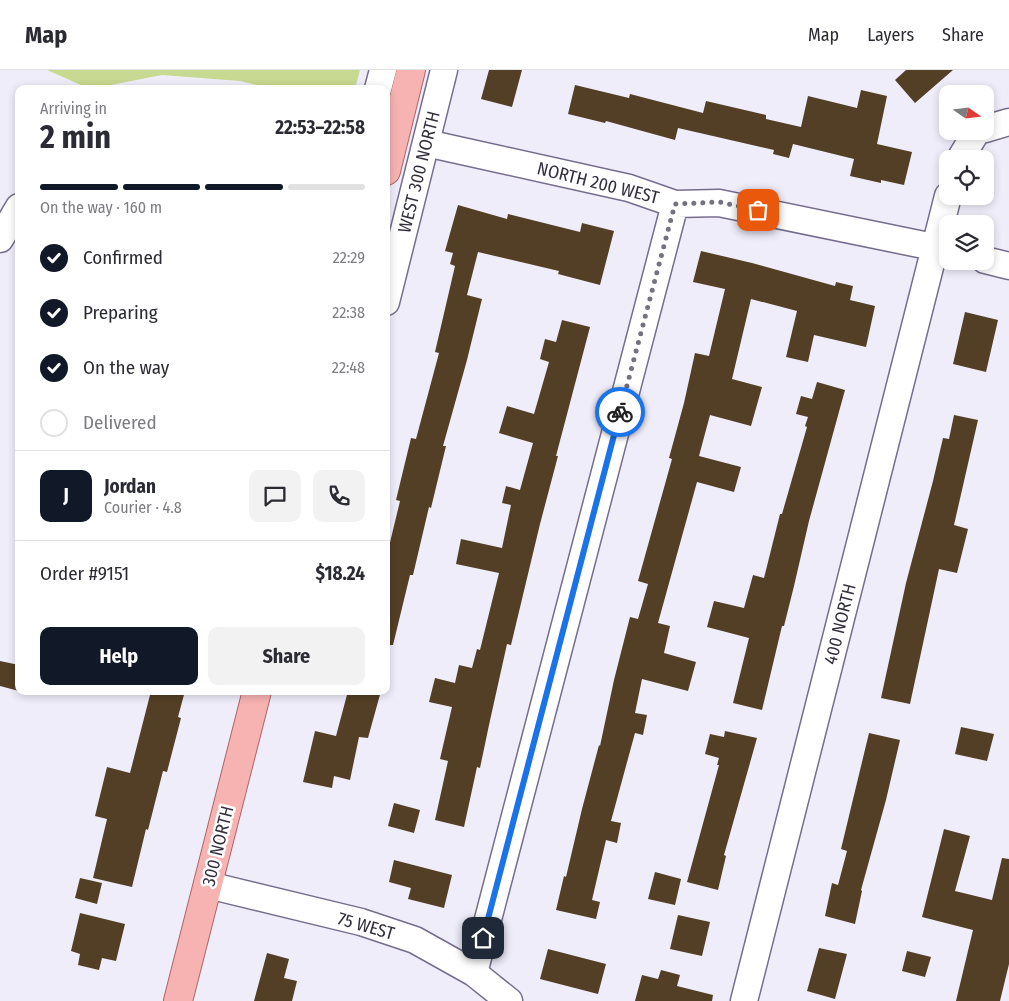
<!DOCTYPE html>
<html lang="en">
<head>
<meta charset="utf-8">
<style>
	body { margin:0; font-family:"Fira Sans Condensed",sans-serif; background:#f2f2f3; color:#2b2b33; height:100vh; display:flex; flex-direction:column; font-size:19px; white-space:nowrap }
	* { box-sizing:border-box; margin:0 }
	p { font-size:16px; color:#7c7c81 }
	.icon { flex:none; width:28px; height:28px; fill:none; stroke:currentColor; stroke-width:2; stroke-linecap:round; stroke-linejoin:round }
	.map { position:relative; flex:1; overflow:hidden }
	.drawer { position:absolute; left:15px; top:15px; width:375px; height:610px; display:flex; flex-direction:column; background:#fff; border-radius:10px; box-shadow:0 2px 8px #0003 }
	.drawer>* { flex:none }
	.needle { width:32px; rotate:104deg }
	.controls { position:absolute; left:939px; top:15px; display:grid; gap:10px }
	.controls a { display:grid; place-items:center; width:55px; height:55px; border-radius:10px; background:#fff; box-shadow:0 2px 8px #0003; font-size:25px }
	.pin { position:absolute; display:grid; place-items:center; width:42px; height:42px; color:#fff; margin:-21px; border-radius:10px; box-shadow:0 2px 8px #0006 }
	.courier { position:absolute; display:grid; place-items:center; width:50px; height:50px; margin:-25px; border:4px solid #1a73e8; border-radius:50%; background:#fff; color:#222; box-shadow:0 1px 6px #0007 }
	.overview em { font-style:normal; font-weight:700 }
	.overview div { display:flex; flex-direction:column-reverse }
	.overview { display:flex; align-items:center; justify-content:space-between; height:85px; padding:0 25px }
	h1 { font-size:32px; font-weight:700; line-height:38px }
	.bar { display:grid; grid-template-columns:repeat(4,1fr); gap:8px 5px; align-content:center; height:60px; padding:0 25px }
	.bar i { height:6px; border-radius:4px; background:#e1e1e2 }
	.bar .current { background:#111827 }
	.bar p { grid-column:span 4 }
	.line { display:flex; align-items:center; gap:12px; padding:0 25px; border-top:1px solid #e1e1e2 }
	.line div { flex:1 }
	.round { display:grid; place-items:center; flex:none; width:52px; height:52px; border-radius:10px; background:#f2f2f3 }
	ol { padding:0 25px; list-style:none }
	li { display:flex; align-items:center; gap:15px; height:55px }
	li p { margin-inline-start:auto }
	li .icon { padding:5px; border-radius:50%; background:#111827; color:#fff; stroke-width:4 }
	li:last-child { color:#7c7c81 }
	li i { width:28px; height:28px; border:2px solid #e1e1e2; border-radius:50% }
	.button { display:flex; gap:10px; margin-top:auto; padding:10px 25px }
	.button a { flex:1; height:58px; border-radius:10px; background:#111827; color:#fff; font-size:20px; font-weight:700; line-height:58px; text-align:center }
	.button a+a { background:#f2f2f3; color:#2b2b33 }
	header { display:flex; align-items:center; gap:30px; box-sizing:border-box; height:70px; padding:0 25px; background:#fff; border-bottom:1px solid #e1e1e2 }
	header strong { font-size:24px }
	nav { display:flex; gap:28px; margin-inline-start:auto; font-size:18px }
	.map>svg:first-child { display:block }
</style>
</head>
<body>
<header>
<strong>Map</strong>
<nav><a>Map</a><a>Layers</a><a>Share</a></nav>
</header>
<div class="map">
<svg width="1009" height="931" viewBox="0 0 1009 931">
	<rect width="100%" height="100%" fill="#f0edfb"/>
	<path fill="#c8d991" d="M47,0H360L355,19H275L240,11L162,5L90,19Z"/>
	<path fill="#533f25" d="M489,0H522L512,37L481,29Z
		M906,0H953L915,33L895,10Z
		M575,15L629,28L630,24L703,43L706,31L766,45V49L801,57L808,26L857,38L861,20L887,26L877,74L912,82L904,115L881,110V113L850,106L854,89L793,74L789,88L773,84L774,80L678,58L675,70L606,51L605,53L568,44Z
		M458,135L507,149L508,144L580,162L582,153L614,161L600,215L558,204L559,201L478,182L467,225L482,229L467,290L443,376H446L431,438L429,437L413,505H410L393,575H386V489L400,431L396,430L411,368L416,369L439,283L435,282L455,196L450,194L453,183L445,181Z
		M701,181L752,193L835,216L836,212L853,216L850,230L875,236L866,277L814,265L808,292L786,287L797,241L751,229L732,309L762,317L751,356L710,345L699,386L741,397L734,422L697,412L658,553L670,556L664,583L696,592L688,621L642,609L635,643L647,645L643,665L635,663L611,751L621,753L617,773L606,770L592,830L600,832L596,849L556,840L564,806L566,807L582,739L599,675L600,676L614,610L630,547L638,549L648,514L638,511L672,389L669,388L684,333L695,283L709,286L725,219L693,212Z
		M965,242L998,250L986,302L953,294Z
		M562,250L590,257L556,386H558L540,454L511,575L507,574L489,655L480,698L477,697L464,757L435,750L448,691L440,689L452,637L429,632L435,608L455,613L459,595L472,598L477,579L480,580L499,503L456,494L461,469L502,478L511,435L502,433L506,416L520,420L533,373L499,363L507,336L534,344L549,292L540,289L545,269L556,272Z
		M817,312L845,320L809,451L794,516L784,556H782L762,640L733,633L749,568L707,557L714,531L744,538L753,505L764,508L780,444H782L807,357L805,356L808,347L796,344L801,326L812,329Z
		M954,345L978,350L954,455L968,459L957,503L939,499L910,634L881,628L906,513L933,411L943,368L949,369Z
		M0,591L19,595V621L0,616Z
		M151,621H185L178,647L181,648L167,702L163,701L148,760L146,759L132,817L93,808L107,749L95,746L107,697L130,703Z
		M348,621H381L368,668L359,667L350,710L334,706L332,718L303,712L315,661L336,666Z
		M961,657L994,664L987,691L955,684Z
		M725,661L757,668L724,785L726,786L718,820L687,812L719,695H717L719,688L705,684L710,664L724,667Z
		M869,663L900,670L886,730L861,820L862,821L855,854L825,846L832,813L838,815L847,781L841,779Z
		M394,733L420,740L414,763L388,756Z
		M944,759L970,766L955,821L992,830L1002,788L1009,789V894L1000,931H956L973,860L922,847Z
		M394,790L452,805L444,838L408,829L411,818L389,812Z
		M655,802L681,809L675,835L648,829Z
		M80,808L102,813L97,834L75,828Z
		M80,843L125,854L116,891L102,888L99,900L78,895L80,884L71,881Z
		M678,845L710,852L702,886L670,879Z
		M819,878L847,884L835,929L807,921Z
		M548,879L606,894L598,924L540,909Z
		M907,881L931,887L925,907L902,901Z
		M267,883L289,889L284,908L297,911L292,931H254Z
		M661,900L680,905L677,916L713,925L712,931H635L642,905L658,909Z"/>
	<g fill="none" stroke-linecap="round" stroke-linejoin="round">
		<defs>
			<path id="minor" d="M378,19L383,0
				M985,59L1009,52
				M426,73L629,118L675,134L719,133L948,180
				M960,89L977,61
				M0,169L19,137
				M985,190L1009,196
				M386,232L444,0
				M208,815L361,852L415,870L474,903L509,931
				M474,903L675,134
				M744,931L948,126"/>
			<path id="major" d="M386,101L411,0
				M178,931L257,621"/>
		</defs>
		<use href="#minor" stroke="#766d8c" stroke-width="29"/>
		<use href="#major" stroke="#ae6468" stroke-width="30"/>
		<use href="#minor" stroke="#fff" stroke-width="26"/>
		<use href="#major" stroke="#f7b3b2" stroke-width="28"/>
	</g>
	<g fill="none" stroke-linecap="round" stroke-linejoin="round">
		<path stroke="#75727f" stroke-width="5" stroke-dasharray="0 9" d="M620,342L675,134L719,132L758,140"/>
		<path stroke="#1a73e8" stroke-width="6" d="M483,868L620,342"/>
	</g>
	<g text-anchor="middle" stroke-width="5" stroke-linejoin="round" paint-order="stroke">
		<g font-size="18" fill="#332f3c" stroke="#fff">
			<text transform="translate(419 102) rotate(-76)" y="6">WEST 300 NORTH</text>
			<text transform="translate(598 113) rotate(14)" y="6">NORTH 200 WEST</text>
			<text transform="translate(840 554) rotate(-76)" y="6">400 NORTH</text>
			<text transform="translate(218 776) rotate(-76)" y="6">300 NORTH</text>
			<text transform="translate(366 856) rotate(16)" y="6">75 WEST</text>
		</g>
	</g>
</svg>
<div class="controls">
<a><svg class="needle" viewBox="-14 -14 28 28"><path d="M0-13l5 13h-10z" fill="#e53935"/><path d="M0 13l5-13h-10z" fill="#7c7c81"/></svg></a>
<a><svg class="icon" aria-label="locate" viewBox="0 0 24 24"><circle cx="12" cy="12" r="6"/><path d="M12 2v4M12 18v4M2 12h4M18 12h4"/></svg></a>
<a><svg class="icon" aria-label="layers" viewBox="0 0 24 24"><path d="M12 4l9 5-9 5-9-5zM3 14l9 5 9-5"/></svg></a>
</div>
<div class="pin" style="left:758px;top:140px;background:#ea580c"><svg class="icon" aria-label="bag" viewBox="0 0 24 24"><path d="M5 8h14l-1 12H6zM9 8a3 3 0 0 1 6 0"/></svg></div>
<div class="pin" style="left:483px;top:868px;background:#1f2937"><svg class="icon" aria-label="home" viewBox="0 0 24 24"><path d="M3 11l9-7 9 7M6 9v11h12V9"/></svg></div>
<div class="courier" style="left:620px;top:342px"><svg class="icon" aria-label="bike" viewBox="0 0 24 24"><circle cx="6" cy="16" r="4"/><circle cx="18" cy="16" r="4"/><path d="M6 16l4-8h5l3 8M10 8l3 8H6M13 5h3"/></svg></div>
<section class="drawer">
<div class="overview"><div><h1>2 min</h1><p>Arriving in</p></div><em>22:53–22:58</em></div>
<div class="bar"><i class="current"></i><i class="current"></i><i class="current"></i><i></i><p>On the way · 160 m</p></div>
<ol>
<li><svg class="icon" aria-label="check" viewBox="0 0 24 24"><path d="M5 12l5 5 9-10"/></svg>Confirmed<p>22:29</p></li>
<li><svg class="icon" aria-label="check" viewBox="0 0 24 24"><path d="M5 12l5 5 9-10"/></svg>Preparing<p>22:38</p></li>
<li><svg class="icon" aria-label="check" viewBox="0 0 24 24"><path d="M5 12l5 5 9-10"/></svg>On the way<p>22:48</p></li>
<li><i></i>Delivered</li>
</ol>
<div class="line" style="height:90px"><b class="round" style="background:#111827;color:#fff">J</b><div><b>Jordan</b><p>Courier · 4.8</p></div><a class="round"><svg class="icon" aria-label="chat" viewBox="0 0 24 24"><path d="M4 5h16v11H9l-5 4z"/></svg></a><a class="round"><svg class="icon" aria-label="phone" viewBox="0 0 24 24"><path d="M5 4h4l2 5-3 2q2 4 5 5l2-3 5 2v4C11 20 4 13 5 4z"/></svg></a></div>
<div class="line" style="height:65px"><div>Order #9151</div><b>$18.24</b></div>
<div class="button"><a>Help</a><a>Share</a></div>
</section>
</div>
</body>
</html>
